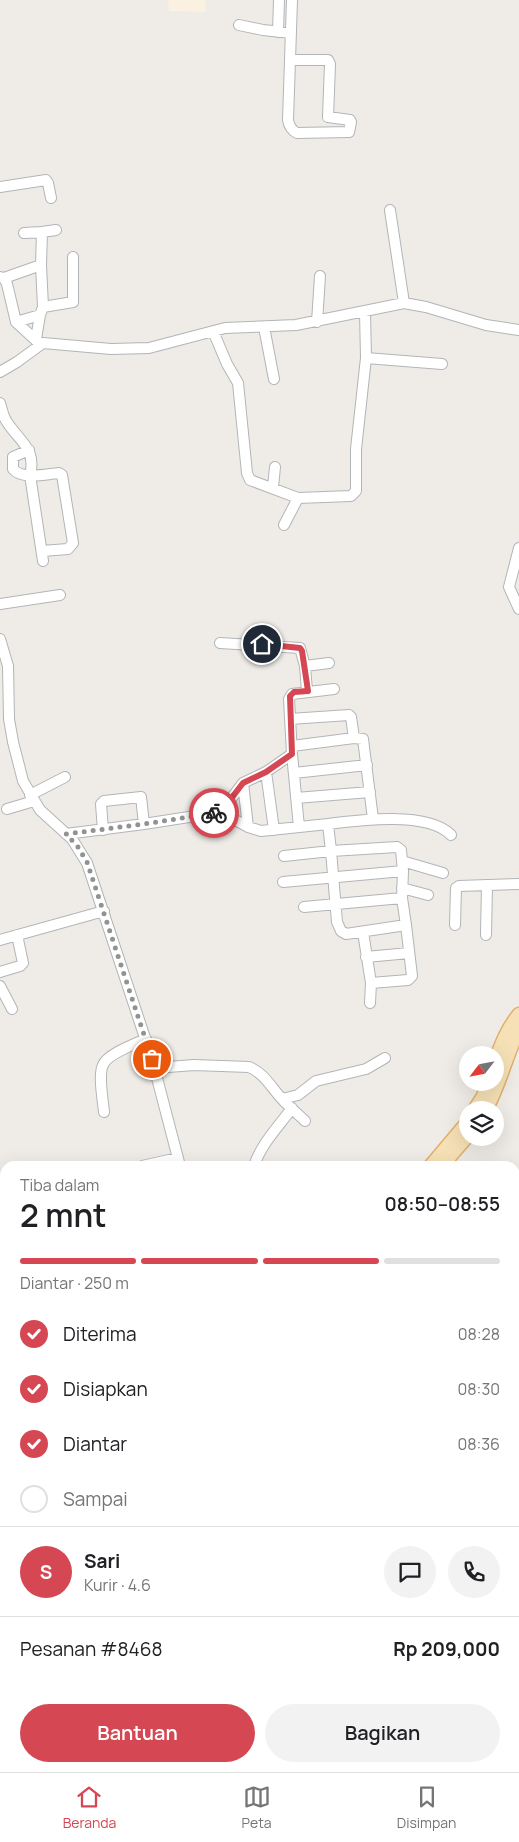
<!DOCTYPE html>
<html lang="id">
<head>
<meta charset="utf-8">
<style>
	body { margin:0; font-family:Manrope,sans-serif; background:#f2f2f2; color:#202124; height:100vh; display:flex; flex-direction:column; font-size:19px; white-space:nowrap }
	* { box-sizing:border-box; margin:0 }
	p { font-size:16px; color:#757577 }
	.icon { flex:none; width:28px; height:28px; fill:none; stroke:currentColor; stroke-width:2; stroke-linecap:round; stroke-linejoin:round }
	.map { position:relative; flex:1; overflow:hidden }
	.side { position:absolute; left:0px; top:1161px; width:520px; height:611px; display:flex; flex-direction:column; background:#fff; border-radius:15px 15px 0 0; box-shadow:0 5px 20px #0002 }
	.side>* { flex:none }
	.needle { width:32px; rotate:238deg }
	.fabs { position:absolute; left:459px; top:1046px; display:grid; gap:10px }
	.fabs a { display:grid; place-items:center; width:45px; height:45px; border-radius:50%; background:#fff; box-shadow:0 5px 20px #0002; font-size:25px }
	.pin { position:absolute; display:grid; place-items:center; width:42px; height:42px; color:#fff; margin:-21px; border:2px solid #fff; border-radius:50%; box-shadow:0 1px 5px #0007 }
	.courier { position:absolute; display:grid; place-items:center; width:50px; height:50px; margin:-25px; border:4px solid #d54752; border-radius:50%; background:#fff; color:#222; box-shadow:0 1px 6px #0007 }
	.summary em { font-style:normal; font-weight:600 }
	.summary div { display:flex; flex-direction:column-reverse }
	.summary { display:flex; align-items:center; justify-content:space-between; height:85px; padding:0 20px }
	h1 { font-size:32px; font-weight:600; line-height:38px }
	.bar { display:grid; grid-template-columns:repeat(4,1fr); gap:8px 5px; align-content:center; height:60px; padding:0 20px }
	.bar i { height:6px; border-radius:4px; background:#e0e0e0 }
	.bar .current { background:#d54752 }
	.bar p { grid-column:span 4 }
	.line { display:flex; align-items:center; gap:12px; padding:0 20px; border-top:1px solid #e0e0e0 }
	.line div { flex:1 }
	.round { display:grid; place-items:center; flex:none; width:52px; height:52px; border-radius:26px; background:#f2f2f2 }
	ol { padding:0 20px; list-style:none }
	li { display:flex; align-items:center; gap:15px; height:55px }
	li p { margin-inline-start:auto }
	li .icon { padding:5px; border-radius:50%; background:#d54752; color:#fff; stroke-width:4 }
	li:last-child { color:#757577 }
	li i { width:28px; height:28px; border:2px solid #e0e0e0; border-radius:50% }
	.primary-button { display:flex; gap:10px; margin-top:auto; padding:10px 20px }
	.primary-button a { flex:1; height:58px; border-radius:30px; background:#d54752; color:#fff; font-size:20px; font-weight:600; line-height:58px; text-align:center }
	.primary-button a+a { background:#f2f2f2; color:#202124 }
	.dock { display:flex; justify-content:space-around; align-items:center; height:70px; border-top:1px solid #e0e0e0; background:#fff; font-size:14px; color:#757577 }
	.dock a { display:grid; justify-items:center; gap:2px }
	.dock .current { color:#d54752 }
	.map>svg:first-child { display:block }
</style>
</head>
<body>
<div class="map">
<svg width="519" height="1772" viewBox="0 0 519 1772">
	<rect width="100%" height="100%" fill="#efece7"/>
	<path fill="#faf1e1" d="M168,0H205L206,12L169,11Z"/>
	<g fill="none" stroke-linecap="round" stroke-linejoin="round">
		<path stroke="#b1e2f5" stroke-width="12" d="M0,1564L5,1563
			M137,1772L139,1768"/>
		<defs>
			<path id="minor" d="M239,25L263,30L291,33
				M278,32L279,0
				M291,60H328L330,64L328,117L350,120L351,122L349,132L297,133C291,130 289,126 288,120L292,0
				M0,187L46,180L48,183L51,198
				M390,210L404,303
				M42,232L56,230
				M24,233L42,232L41,265
				M0,277L4,278L7,284L16,322L40,344
				M4,278L41,265L43,307
				M16,322L40,315L43,307L73,302V257
				M317,322L320,276
				M264,327L274,379
				M213,331L227,364L238,383L247,473L250,480L298,498L351,496L356,491V449L366,358L365,312
				M36,339L40,315
				M366,358L442,364
				M0,372L17,362L43,343L111,349L149,348L225,328L296,325L404,303L426,307L486,325L519,330
				M0,403C2,409 3,417 7,422C19,441 37,449 30,475L43,561
				M29,450L13,457V469C22,480 46,474 59,473L62,475L73,543L68,549L42,551
				M273,487L275,467
				M284,525L298,498
				M519,548L509,587L519,609
				M0,604L60,595
				M0,639L8,666L9,719L13,742L23,781L40,810L72,839L87,863L152,1059L180,1166
				M220,643L300,648L305,666L307,691
				M305,666L329,663
				M290,719L349,715L351,717L354,738
				M292,746L354,738L363,739L373,819
				M292,754L299,827
				M266,772L274,830
				M294,773L367,765
				M243,783L248,827
				M30,795L65,777
				M296,798L370,792
				M7,809L34,801
				M221,812L243,783L266,772L292,754L289,699L292,694L334,689
				M328,824C359,820 428,811 451,835
				M103,830L101,804L104,801L141,797L144,824
				M66,834L144,824L221,812L248,827L261,831L328,824L331,851L397,847L401,850L403,871L402,898L304,907
				M284,856L331,851L337,922L341,931L346,934L406,925L402,898
				M402,861L443,873
				M283,882L403,871
				M402,888L428,895
				M455,925L456,888L459,886L519,884
				M363,932L371,983L408,980L412,976L406,925
				M486,935L487,885
				M0,940L104,911
				M366,957L409,953
				M0,972L20,966L23,963L17,935
				M0,986L12,1009
				M370,1003L371,983
				M155,1068L194,1065L249,1067C264,1073 271,1087 281,1098C288,1106 297,1113 305,1121
				M282,1099L298,1095L316,1081L366,1069L385,1058
				M104,1112C103,1100 98,1075 103,1065C107,1054 135,1044 146,1039
				M142,1166L178,1158
				M254,1166C261,1144 279,1126 292,1108
				M0,1382L5,1383
				M203,1768L204,1772
				M411,1768L414,1772
				M504,1768L506,1772"/>
			<path id="major" d="M495,1061C501,1044 507,1028 519,1014
				M474,1110L483,1096L487,1082
				M486,1110C500,1085 506,1056 519,1030
				M430,1166L468,1121
				M442,1166L468,1136
				M0,1643L5,1637
				M0,1657L5,1652"/>
		</defs>
		<use href="#minor" stroke="#b2b5b8" stroke-width="12"/>
		<use href="#major" stroke="#e1af6e" stroke-width="15"/>
		<use href="#minor" stroke="#fff" stroke-width="10"/>
		<use href="#major" stroke="#f6e1b6" stroke-width="12"/>
	</g>
	<g fill="none" stroke-linecap="round" stroke-linejoin="round">
		<path stroke="#919393" stroke-width="5" stroke-dasharray="0 9" d="M152,1059L87,862L78,847L66,834L144,824L214,813"/>
		<path stroke="#d54752" stroke-width="6" d="M214,813L221,812L243,783L266,772L292,754L290,696L294,692L308,691L302,651L300,648L262,644"/>
	</g>
</svg>
<div class="fabs">
<a><svg class="needle" viewBox="-14 -14 28 28"><path d="M0-13l5 13h-10z" fill="#e53935"/><path d="M0 13l5-13h-10z" fill="#757577"/></svg></a>
<a><svg class="icon" aria-label="layers" viewBox="0 0 24 24"><path d="M12 4l9 5-9 5-9-5zM3 14l9 5 9-5"/></svg></a>
</div>
<div class="pin" style="left:152px;top:1059px;background:#ea580c"><svg class="icon" aria-label="bag" viewBox="0 0 24 24"><path d="M5 8h14l-1 12H6zM9 8a3 3 0 0 1 6 0"/></svg></div>
<div class="pin" style="left:262px;top:644px;background:#1f2937"><svg class="icon" aria-label="home" viewBox="0 0 24 24"><path d="M3 11l9-7 9 7M6 9v11h12V9"/></svg></div>
<div class="courier" style="left:214px;top:813px"><svg class="icon" aria-label="bike" viewBox="0 0 24 24"><circle cx="6" cy="16" r="4"/><circle cx="18" cy="16" r="4"/><path d="M6 16l4-8h5l3 8M10 8l3 8H6M13 5h3"/></svg></div>
<section class="side">
<div class="summary"><div><h1>2 mnt</h1><p>Tiba dalam</p></div><em>08:50–08:55</em></div>
<div class="bar"><i class="current"></i><i class="current"></i><i class="current"></i><i></i><p>Diantar · 250 m</p></div>
<ol>
<li><svg class="icon" aria-label="check" viewBox="0 0 24 24"><path d="M5 12l5 5 9-10"/></svg>Diterima<p>08:28</p></li>
<li><svg class="icon" aria-label="check" viewBox="0 0 24 24"><path d="M5 12l5 5 9-10"/></svg>Disiapkan<p>08:30</p></li>
<li><svg class="icon" aria-label="check" viewBox="0 0 24 24"><path d="M5 12l5 5 9-10"/></svg>Diantar<p>08:36</p></li>
<li><i></i>Sampai</li>
</ol>
<div class="line" style="height:90px"><b class="round" style="background:#d54752;color:#fff">S</b><div><b>Sari</b><p>Kurir · 4.6</p></div><a class="round"><svg class="icon" aria-label="chat" viewBox="0 0 24 24"><path d="M4 5h16v11H9l-5 4z"/></svg></a><a class="round"><svg class="icon" aria-label="phone" viewBox="0 0 24 24"><path d="M5 4h4l2 5-3 2q2 4 5 5l2-3 5 2v4C11 20 4 13 5 4z"/></svg></a></div>
<div class="line" style="height:65px"><div>Pesanan #8468</div><b>Rp 209,000</b></div>
<div class="primary-button"><a>Bantuan</a><a>Bagikan</a></div>
</section>
</div>
<nav class="dock">
<a class="current"><svg class="icon" aria-label="home" viewBox="0 0 24 24"><path d="M3 11l9-7 9 7M6 9v11h12V9"/></svg>Beranda</a>
<a><svg class="icon" aria-label="map" viewBox="0 0 24 24"><path d="M3 6l6-2 6 2 6-2v14l-6 2-6-2-6 2zM9 4v14M15 6v14"/></svg>Peta</a>
<a><svg class="icon" aria-label="saved" viewBox="0 0 24 24"><path d="M7 4h10v16l-5-4-5 4z"/></svg>Disimpan</a>
</nav>
</body>
</html>
